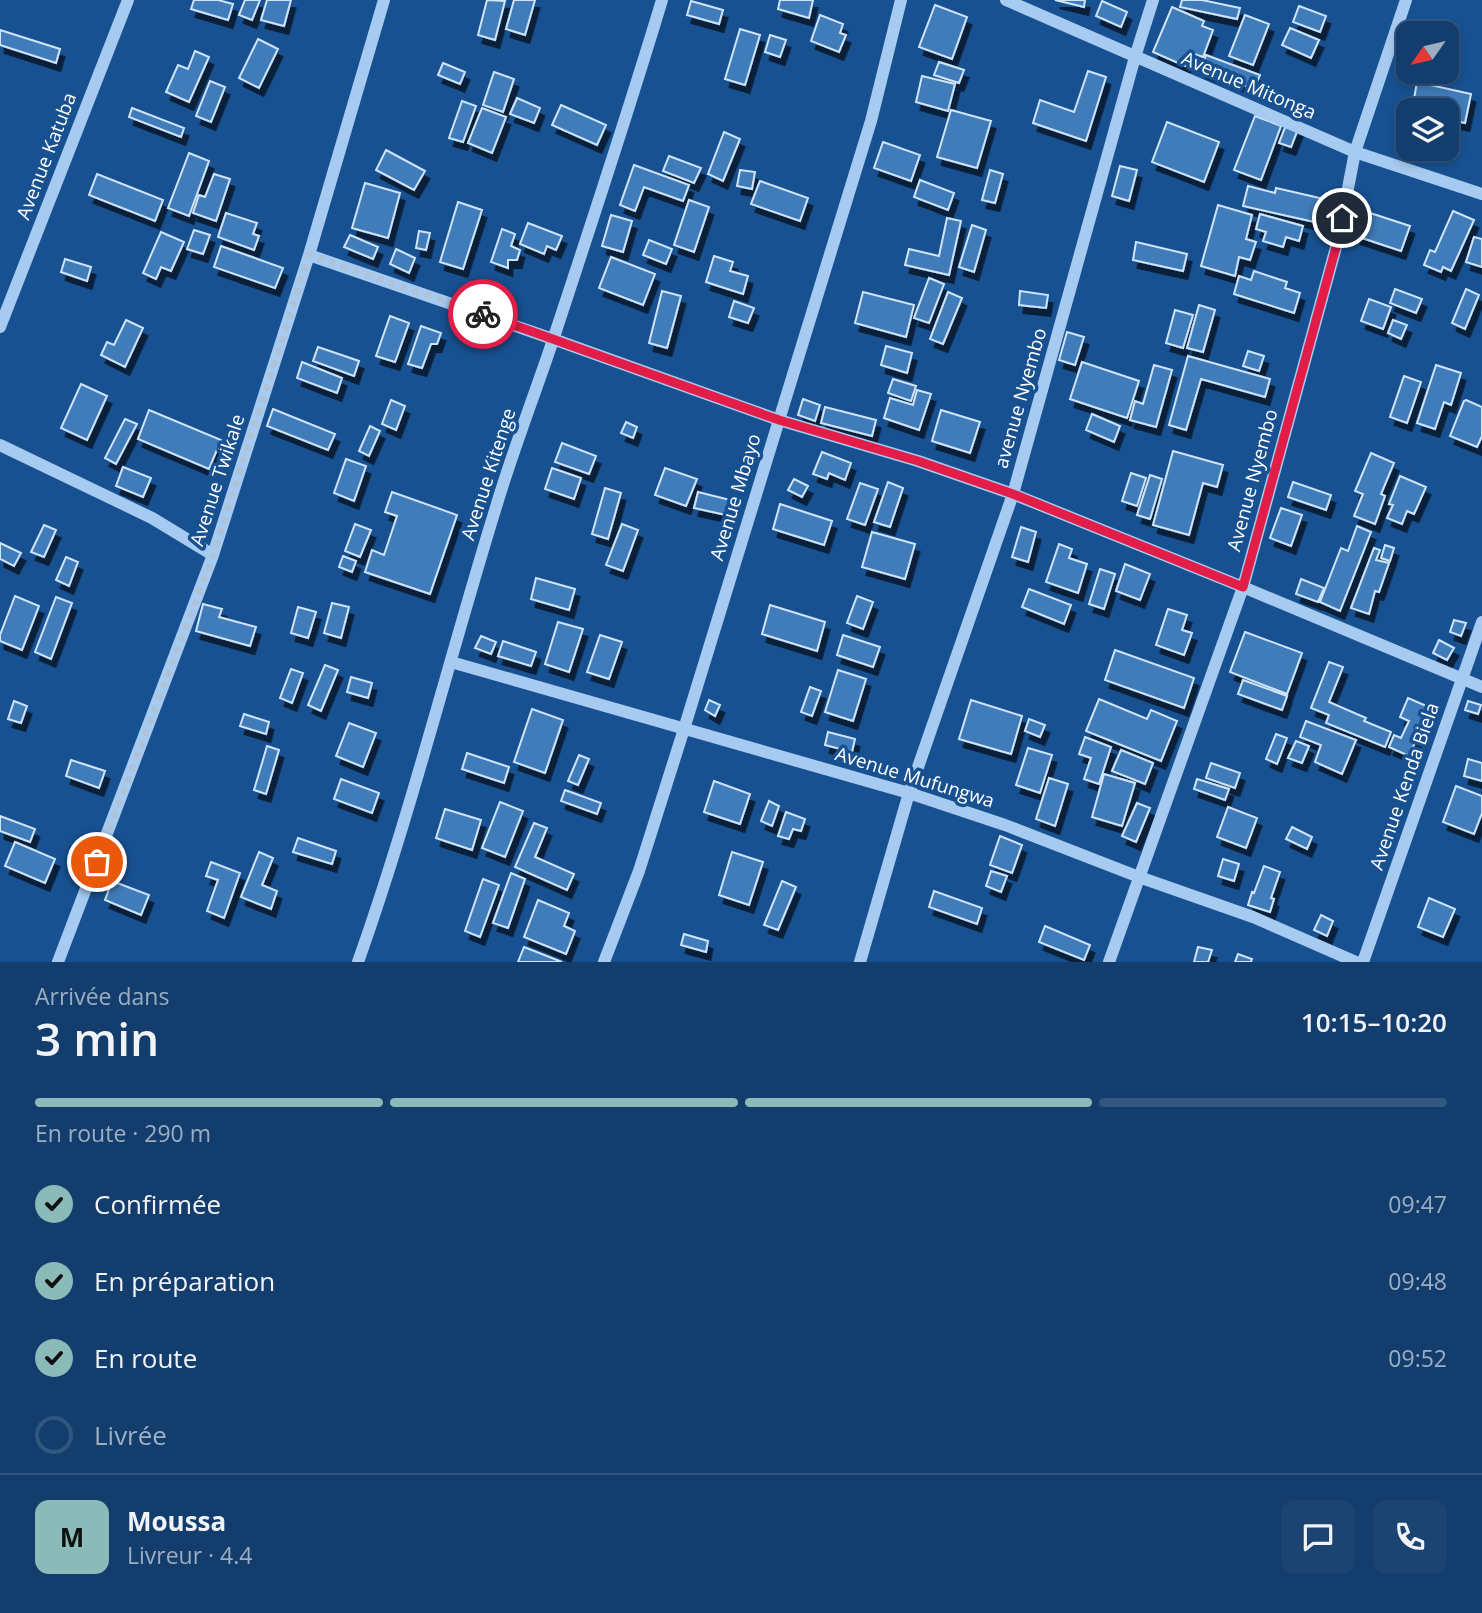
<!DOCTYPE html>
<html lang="fr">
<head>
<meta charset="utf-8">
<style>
	body { margin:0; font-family:"Open Sans",sans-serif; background:#1b4472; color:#f1f3f6; height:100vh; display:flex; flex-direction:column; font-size:26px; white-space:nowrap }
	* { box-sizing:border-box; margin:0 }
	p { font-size:23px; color:#9caec2 }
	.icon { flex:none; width:38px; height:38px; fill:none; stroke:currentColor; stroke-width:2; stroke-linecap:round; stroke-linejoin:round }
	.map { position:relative; height:962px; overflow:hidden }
	.sheet { display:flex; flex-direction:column; background:#123d6d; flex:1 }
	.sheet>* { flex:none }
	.needle { width:46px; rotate:236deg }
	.buttons { position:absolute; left:1396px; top:21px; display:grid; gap:14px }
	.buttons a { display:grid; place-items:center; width:63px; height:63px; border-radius:14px; background:#123d6d; box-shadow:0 4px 10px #0003,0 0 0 2px #315680; font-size:35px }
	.pin { position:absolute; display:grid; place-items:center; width:60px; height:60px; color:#fff; margin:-30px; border:4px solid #fff; border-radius:50%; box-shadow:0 2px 7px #0007 }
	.courier { position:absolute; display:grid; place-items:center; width:70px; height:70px; margin:-35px; border:5px solid #e11d48; border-radius:50%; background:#fff; color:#222; box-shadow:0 2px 9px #0007 }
	.head em { font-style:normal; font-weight:600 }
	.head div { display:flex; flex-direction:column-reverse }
	.head { display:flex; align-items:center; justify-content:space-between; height:119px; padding:0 35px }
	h1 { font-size:46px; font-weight:600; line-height:52px }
	.bar { display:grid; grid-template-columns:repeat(4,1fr); gap:10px 7px; align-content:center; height:84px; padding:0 35px }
	.bar i { height:9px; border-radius:5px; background:#315680 }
	.bar .selected { background:#8bbbb9 }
	.bar p { grid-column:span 4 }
	.line { display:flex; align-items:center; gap:18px; padding:0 35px; border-top:2px solid #315680 }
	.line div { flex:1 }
	.round { display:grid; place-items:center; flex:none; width:74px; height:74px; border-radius:14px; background:#1b4472 }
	ol { padding:0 35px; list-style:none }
	li { display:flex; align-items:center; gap:21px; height:77px }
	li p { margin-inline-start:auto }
	li .icon { padding:7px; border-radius:50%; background:#8bbbb9; color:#111; stroke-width:4 }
	li:last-child { color:#9caec2 }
	li i { width:38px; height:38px; border:4px solid #315680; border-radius:50% }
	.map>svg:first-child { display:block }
</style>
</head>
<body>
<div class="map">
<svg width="1482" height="962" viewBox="0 0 1482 962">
	<defs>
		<filter id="shadow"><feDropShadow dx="4.5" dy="8" stdDeviation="0" flood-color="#0009"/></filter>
	</defs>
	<rect width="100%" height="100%" fill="#185191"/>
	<path fill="#417bb9" stroke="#cee4fb" stroke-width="2" filter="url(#shadow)" d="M194,0H218L233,4L228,20L191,9Z
		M245,0H260L252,20L239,15Z
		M267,0H291L284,26L261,20Z
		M487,0L505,1L495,40L478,35Z
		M514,0H535L525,35L506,29Z
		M780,0H813L809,18L778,9Z
		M1055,0H1085L1084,7Z
		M1182,0H1202L1240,8L1237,19L1180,7Z
		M691,1L723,10L719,24L687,15Z
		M1102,1L1127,12L1121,27L1096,16Z
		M935,5L967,17L952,59L919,47Z
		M1299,6L1326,16L1320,32L1293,22Z
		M1172,7L1204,21L1202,26L1213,30L1203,57L1191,53L1185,66L1153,52Z
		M820,15L843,24L840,33L846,35L839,52L811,41Z
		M1245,15L1269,24L1253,65L1229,56Z
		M1290,28L1319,40L1311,58L1282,45Z
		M740,29L760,35L745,85L725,79Z
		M0,30L60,49L56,63L0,45Z
		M770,35L786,40L780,57L765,52Z
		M258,39L278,49L259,88L239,78Z
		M195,51L209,57L189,102L166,92L178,65L188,69Z
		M1206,55L1260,75L1254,89L1201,70Z
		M939,62L964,70L959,83L934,75Z
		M443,63L465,72L460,84L438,75Z
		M1088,71L1106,77L1086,141L1033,123L1040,100L1074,112Z
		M494,72L514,79L503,112L483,105Z
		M922,76L955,84L948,111L916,102Z
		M210,81L225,87L211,122L196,116Z
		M1417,82L1471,94L1465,123L1447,119V110H1412Z
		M517,98L540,108L534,123L510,114Z
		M462,101L476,106L463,142L449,138Z
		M561,105L606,125L597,145L552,125Z
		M132,108L184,128L181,137L129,117Z
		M482,108L506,117L492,153L468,143Z
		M951,110L991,121L977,168L937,157Z
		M1255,116L1281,126L1261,180L1234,170Z
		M1167,122L1219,142L1204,182L1152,162Z
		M1286,125L1298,129L1291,147L1279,143Z
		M724,132L740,139L723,181L708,174Z
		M883,142L920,155L911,181L874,168Z
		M386,150L425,171L414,190L376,170Z
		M189,153L209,161L189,216L168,208Z
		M669,156L701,168L694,183L663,171Z
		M634,165L689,185L683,201L644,187L635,211L620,205Z
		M1120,166L1137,170L1129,201L1112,196Z
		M740,170L755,172L752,189L737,186Z
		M990,170L1003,174L995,203L982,200Z
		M97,174L163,200L155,221L89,195Z
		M214,174L230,179L216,221L193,213L199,195L205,197Z
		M920,180L954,193L948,210L914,197Z
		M760,181L808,198L800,221L751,204Z
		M365,183L400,193L388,238L352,228Z
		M1248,186L1275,193L1276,188L1324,199L1319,223L1243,206Z
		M689,200L709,207L694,252L674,245Z
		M458,202L482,210L463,269L440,262Z
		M1218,205L1252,215L1246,239L1256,242L1250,260L1239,257L1235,276L1201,266Z
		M1364,211L1410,226L1401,251L1356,236Z
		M1453,211L1474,220L1451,271L1443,267L1441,272L1424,265L1430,250L1435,252Z
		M226,213L257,223L253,234L259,236L254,250L218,237Z
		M1260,214L1303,226L1299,241L1286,237L1283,247L1263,241L1266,232L1256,229Z
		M611,215L632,221L623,252L602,246Z
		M947,218L961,221L949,275L905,265L909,249L939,256Z
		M528,223L562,236L556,250L547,246L544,254L520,244Z
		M972,225L986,230L974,272L959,267Z
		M502,229L515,234L511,246L520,250L517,260H508V268L491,262Z
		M194,230L210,235L203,254L187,249Z
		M419,231L430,233L426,250L416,248Z
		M161,232L184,242L171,271L161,267L156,279L143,273Z
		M350,235L378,247L373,259L344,247Z
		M1474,237L1482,239V267L1466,262Z
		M649,240L672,249L666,264L643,255Z
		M1136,242L1187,254L1183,271L1133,260Z
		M221,246L283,268L275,288L214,267Z
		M396,249L415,258L409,273L390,264Z
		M714,256L733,262L730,271L748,276L743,294L706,282Z
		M611,257L655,274L643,305L599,288Z
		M65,259L91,267L87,281L61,272Z
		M1254,271L1287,282L1285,288L1300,293L1294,313L1234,294L1239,276L1251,280Z
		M929,278L944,284L929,323L914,318Z
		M1395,289L1422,299L1416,313L1390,303Z
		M1466,289L1479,295L1465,329L1452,323Z
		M662,291L681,296L667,348L649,343Z
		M1020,291L1048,295L1046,308L1019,305Z
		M863,292L914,305L906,337L855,323Z
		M948,292L962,298L943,344L930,339Z
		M1369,299L1391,307L1383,329L1361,321Z
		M734,301L754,308L748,323L729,317Z
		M1199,305L1215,310L1203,352L1187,348Z
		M1175,310L1193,315L1183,348L1166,343Z
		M390,316L409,323L395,362L376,356Z
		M126,320L143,328L125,367L101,355L107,342L114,345Z
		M1393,320L1407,325L1401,339L1388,333Z
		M421,326L441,333L437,344H431L422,368L408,364Z
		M1067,332L1084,337L1075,365L1059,360Z
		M886,346L912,353L907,373L881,365Z
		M318,347L359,361L354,376L313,361Z
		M1248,351L1264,356L1259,371L1243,366Z
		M1188,356L1270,379L1265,397L1201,379L1186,430L1169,425Z
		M302,362L342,378L337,393L297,378Z
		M1082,362L1139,381L1127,418L1070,399Z
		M1154,365L1172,370L1156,427L1130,420L1135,401L1143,404Z
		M1436,365L1461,373L1451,405L1444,402L1435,429L1417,423Z
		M1404,376L1421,382L1407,423L1390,417Z
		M893,379L916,386L911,401L888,393Z
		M81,384L107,396L87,440L61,428Z
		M917,390L931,394L919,430L884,418L890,398L913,405Z
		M803,399L820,405L815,421L798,415Z
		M391,400L405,406L396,430L382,424Z
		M1466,400L1482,407V436L1477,447L1450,436L1464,401Z
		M825,407L876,420L872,436L821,423Z
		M273,409L335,434L328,450L267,426Z
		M149,410L221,440L209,469L138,439Z
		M941,410L980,422L970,453L932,441Z
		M1092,414L1120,426L1114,442L1086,430Z
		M125,419L137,424L116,464L105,458Z
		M626,422L637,427L633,438L621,433Z
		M370,426L380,431L369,456L359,451Z
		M562,443L596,456L589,474L555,462Z
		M1173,451L1223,465L1217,487L1203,483L1189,535L1153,525Z
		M822,452L851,463L845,480L829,473L827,479L813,474Z
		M1371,453L1394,463L1381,494L1385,496L1375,524L1354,516L1363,494L1355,491Z
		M346,459L366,466L354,501L334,493Z
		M123,467L151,478L143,497L116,486Z
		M552,468L581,478L574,499L545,489Z
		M665,468L697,479L686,506L655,495Z
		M1131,473L1146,478L1137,506L1122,501Z
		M1150,475L1162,479L1150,519L1137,515Z
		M1400,476L1426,487L1414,514L1407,511L1402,524L1387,518L1393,505L1389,504Z
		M794,479L808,486L802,497L788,490Z
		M888,482L903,488L890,527L874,522Z
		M1293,482L1331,495L1326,510L1288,497Z
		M860,483L878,489L865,525L847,519Z
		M605,488L621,493L608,539L592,534Z
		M392,492L457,515L430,594L365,572L372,550L384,555L397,516L385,512Z
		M698,492L730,500L726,515L694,508Z
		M780,504L832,521L824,545L773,529Z
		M1281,508L1302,515L1291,546L1270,538Z
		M355,524L371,530L360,557L345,551Z
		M622,524L638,530L623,571L606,565Z
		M44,525L56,530L44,557L31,552Z
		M1357,526L1371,532L1340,611L1320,602L1341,548L1348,551Z
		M1021,527L1036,532L1028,562L1012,557Z
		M872,532L915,544L905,579L862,567Z
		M0,543L21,553L14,566L0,559Z
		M1059,544L1072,549L1069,558L1087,564L1078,593L1046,582Z
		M1385,545L1394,548L1390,561L1381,558Z
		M1374,548L1380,550L1376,560L1389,563L1379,592L1375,591L1369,614L1351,608Z
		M343,556L356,561L352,572L339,567Z
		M66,557L78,562L69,586L56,580Z
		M1125,564L1150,574L1140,600L1116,591Z
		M1100,569L1115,574L1104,609L1089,604Z
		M536,578L575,589L569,610L531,599Z
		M1301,579L1324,588L1318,602L1296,594Z
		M1029,589L1071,605L1064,624L1022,607Z
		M15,596L39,606L22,650L0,641V635Z
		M857,596L873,602L863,629L847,623Z
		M56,597L72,603L51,659L35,652Z
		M332,603L349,607L341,638L324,633Z
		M203,604L222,609L219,617L256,627L250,646L196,631Z
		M770,605L825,622L817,651L762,634Z
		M298,607L316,612L308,638L291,633Z
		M1168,609L1187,615L1182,630L1192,633L1184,655L1156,645Z
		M1454,620L1466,623L1461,636L1450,632Z
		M558,622L583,629L569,672L545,664Z
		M1245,632L1302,653L1287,694L1230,672Z
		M600,635L622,642L609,679L587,672Z
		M843,635L880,647L873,667L837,655Z
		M481,636L496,642L491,654L475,648Z
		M1439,640L1454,648L1447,660L1433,653Z
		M503,641L536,652L531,666L498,656Z
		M1115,650L1194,678L1184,708L1105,680Z
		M1329,662L1343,667L1329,702L1366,718L1364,721L1391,732L1385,747L1326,723L1329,715L1311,708Z
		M325,665L338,670L321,711L308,705Z
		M291,669L303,673L292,703L280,698Z
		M838,670L866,679L853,721L825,712Z
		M351,677L372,683L368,698L347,692Z
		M1243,680L1287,696L1282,710L1238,694Z
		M810,687L821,691L812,716L801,712Z
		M1408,698L1431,708L1409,756L1389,747L1394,735L1401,738L1409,721L1400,717Z
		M1099,699L1147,719L1151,710L1177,721L1161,761L1086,731Z
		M709,700L720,705L715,716L705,710Z
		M971,700L1022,716L1011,754L959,739Z
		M14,701L27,706L21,723L8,719Z
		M1468,701L1481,705L1478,714L1465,710Z
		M532,709L563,720L545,773L514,762Z
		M244,714L269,722L266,734L240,726Z
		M1029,719L1045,725L1040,737L1025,731Z
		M1306,721L1356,740L1342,774L1315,762L1321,745L1300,737Z
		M349,723L376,733L363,767L336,756Z
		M828,732L855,739L852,752L825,745Z
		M1276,734L1287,738L1277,764L1266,759Z
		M1085,737L1111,747L1099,784L1084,779L1091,758L1079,754Z
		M1296,741L1309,746L1302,763L1288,758Z
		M267,746L279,750L266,794L254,790Z
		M1028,748L1052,755L1040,793L1016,785Z
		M1121,750L1153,763L1145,784L1112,771Z
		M467,753L509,767L504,783L462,769Z
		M579,755L589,759L578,785L568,781Z
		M1468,759L1482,763V781L1464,776Z
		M71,760L105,771L99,788L66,776Z
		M1211,763L1240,773L1235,788L1206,778Z
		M1104,774L1135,783L1122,826L1092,817Z
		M1049,778L1068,784L1055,826L1036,819Z
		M341,779L379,793L372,813L334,799Z
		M1197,779L1229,789L1225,800L1194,789Z
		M714,781L750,794L740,824L704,812Z
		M1456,786L1482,796V813L1474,834L1443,822Z
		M565,790L601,803L597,814L561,801Z
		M769,801L779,806L772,826L761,821Z
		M500,802L523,811L505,857L482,848Z
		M1137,803L1150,808L1136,842L1122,836Z
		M1228,807L1257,818L1246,848L1217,837Z
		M445,809L481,820L472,850L436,838Z
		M786,812L805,819L801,831L793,829L789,839L778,836Z
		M0,816L35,829L30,842L0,831Z
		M534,823L547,828L535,857L574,874L567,890L515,867Z
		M1292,827L1312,837L1307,849L1286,839Z
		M1000,836L1022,845L1012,873L990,865Z
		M298,838L336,851L332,864L293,852Z
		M15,842L55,859L45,883L5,866Z
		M259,852L273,858L262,885L277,891L271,909L241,897Z
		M732,852L763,862L749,905L719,895Z
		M1223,859L1239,864L1234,881L1218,876Z
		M211,862L240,873L224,918L207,911L218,880L206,876Z
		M1264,866L1280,872L1271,898L1274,899L1270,912L1248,905L1252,892L1254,893Z
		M991,871L1007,876L1001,892L986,886Z
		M511,873L525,879L508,928L493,923Z
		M483,879L499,885L480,937L465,931Z
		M112,881L149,895L141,915L105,900Z
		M782,881L796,887L778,930L764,925Z
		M934,891L982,908L977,924L929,907Z
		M1429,898L1455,909L1443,937L1418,927Z
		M538,900L569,913L564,926L575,931L566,954L524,937Z
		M1321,915L1333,921L1327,936L1314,930Z
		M1045,926L1090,945L1084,960L1039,942Z
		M684,934L708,941L706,952L681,945Z
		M524,947L562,962H518Z
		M1198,947L1212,950L1208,962H1194Z
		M1238,954L1252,959L1251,962H1235Z"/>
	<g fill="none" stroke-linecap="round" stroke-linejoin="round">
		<path stroke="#a7caf0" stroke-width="12" d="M1006,0L1355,152L1482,194
			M309,255L553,339L779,420L918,461L1013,494L1243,587L1482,687
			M0,327L128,0
			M0,445L152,518L213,555
			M451,662L909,793L1005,825L1139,877L1253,917L1356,962
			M58,962L213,555L309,255L384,0
			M358,962C411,813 449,659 496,507C513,450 535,394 554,337C591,225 628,113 662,0
			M604,962L639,871L684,729L871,121L901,0
			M860,962L909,793L1013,494L1135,57L1153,0
			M1109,962L1243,587L1338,240L1355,152L1406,0
			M1363,962L1482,622"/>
	</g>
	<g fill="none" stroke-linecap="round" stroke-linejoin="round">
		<path stroke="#aec2d8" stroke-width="7" stroke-dasharray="0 12.6" d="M97,862L213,555L309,255L483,314"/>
		<path stroke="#e11d48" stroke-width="9" d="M483,314L779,420L918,461L1013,494L1243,587L1338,240L1342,218"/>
	</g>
	<g text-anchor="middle" stroke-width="7" stroke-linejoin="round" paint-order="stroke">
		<g font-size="19" fill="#fff" stroke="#185191">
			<text transform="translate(1249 85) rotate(23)" y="7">Avenue Mitonga</text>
			<text transform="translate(46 156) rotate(-69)" y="7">Avenue Katuba</text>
			<text transform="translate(1020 398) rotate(-74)" y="7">avenue Nyembo</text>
			<text transform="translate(488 474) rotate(-72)" y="7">Avenue Kitenge</text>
			<text transform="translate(217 480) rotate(-72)" y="7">Avenue Twikale</text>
			<text transform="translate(1252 480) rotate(-75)" y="7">Avenue Nyembo</text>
			<text transform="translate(735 497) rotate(-73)" y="7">Avenue Mbayo</text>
			<text transform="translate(915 777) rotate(17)" y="7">Avenue Mufungwa</text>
			<text transform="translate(1404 786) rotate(-71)" y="7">Avenue Kenda Biela</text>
		</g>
	</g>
</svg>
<div class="buttons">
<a><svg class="needle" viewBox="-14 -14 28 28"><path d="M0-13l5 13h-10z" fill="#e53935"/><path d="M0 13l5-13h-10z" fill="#9caec2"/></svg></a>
<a><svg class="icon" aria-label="layers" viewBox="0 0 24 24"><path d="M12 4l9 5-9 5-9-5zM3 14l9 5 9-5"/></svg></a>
</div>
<div class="pin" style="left:97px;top:862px;background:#ea580c"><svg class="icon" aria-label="bag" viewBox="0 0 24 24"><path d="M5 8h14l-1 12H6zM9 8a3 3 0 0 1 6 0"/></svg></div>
<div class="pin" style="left:1342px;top:218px;background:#1f2937"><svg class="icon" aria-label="home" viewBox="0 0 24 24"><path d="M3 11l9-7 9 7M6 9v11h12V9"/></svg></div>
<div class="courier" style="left:483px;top:314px"><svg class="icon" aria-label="bike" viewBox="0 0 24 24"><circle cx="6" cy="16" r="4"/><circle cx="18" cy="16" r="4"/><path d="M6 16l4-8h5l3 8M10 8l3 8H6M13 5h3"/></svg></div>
</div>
<section class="sheet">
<div class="head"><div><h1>3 min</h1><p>Arrivée dans</p></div><em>10:15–10:20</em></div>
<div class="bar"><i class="selected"></i><i class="selected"></i><i class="selected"></i><i></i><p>En route · 290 m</p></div>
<ol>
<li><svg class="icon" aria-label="check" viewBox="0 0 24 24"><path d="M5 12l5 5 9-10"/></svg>Confirmée<p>09:47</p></li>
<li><svg class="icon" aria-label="check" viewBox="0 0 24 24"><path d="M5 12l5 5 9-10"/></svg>En préparation<p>09:48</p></li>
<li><svg class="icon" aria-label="check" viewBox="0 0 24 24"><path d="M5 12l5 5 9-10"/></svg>En route<p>09:52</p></li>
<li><i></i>Livrée</li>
</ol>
<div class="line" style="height:126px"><b class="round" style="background:#8bbbb9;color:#111">M</b><div><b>Moussa</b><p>Livreur · 4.4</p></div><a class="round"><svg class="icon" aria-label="chat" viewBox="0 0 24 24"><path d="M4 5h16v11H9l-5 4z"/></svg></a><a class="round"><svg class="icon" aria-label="phone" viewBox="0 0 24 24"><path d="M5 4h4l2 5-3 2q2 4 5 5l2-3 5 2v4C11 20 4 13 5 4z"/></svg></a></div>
</section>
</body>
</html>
